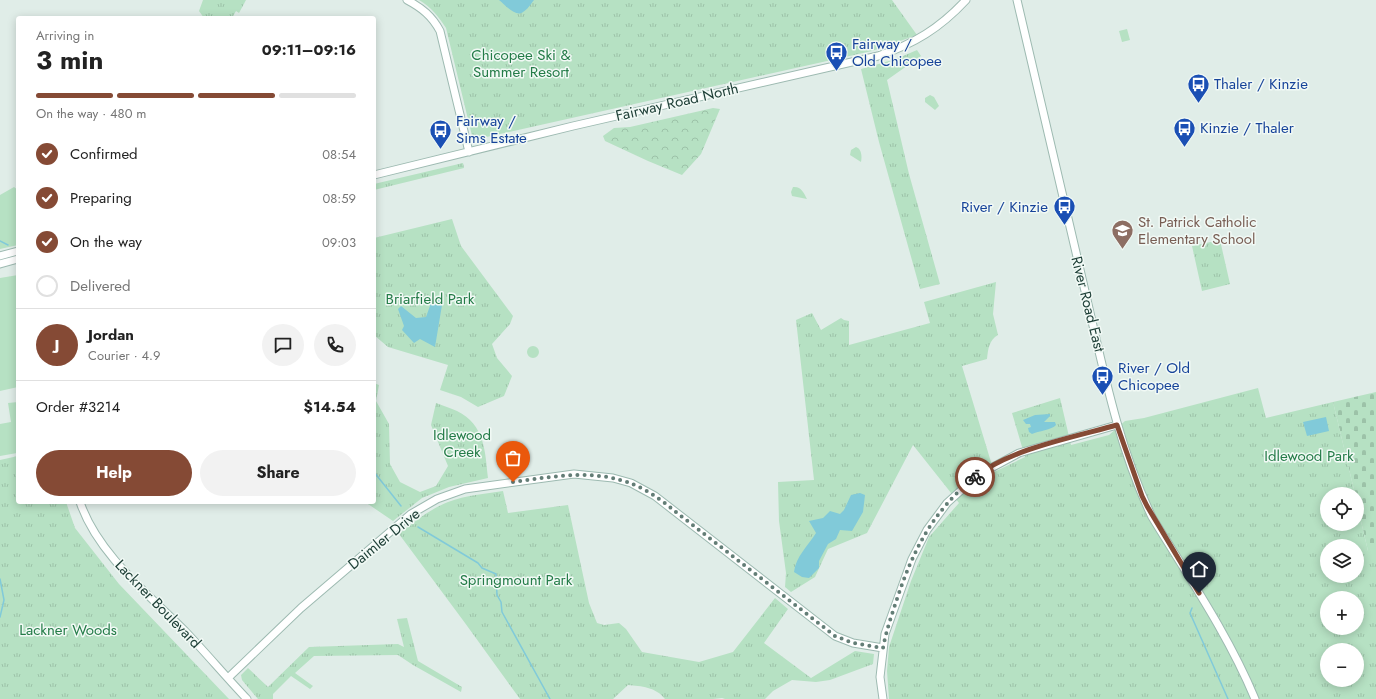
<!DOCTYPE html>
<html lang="en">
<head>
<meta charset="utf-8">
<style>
	body { margin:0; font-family:Jost,sans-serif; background:#f2f2f2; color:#222; height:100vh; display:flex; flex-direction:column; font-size:15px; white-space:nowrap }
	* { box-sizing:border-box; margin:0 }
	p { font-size:13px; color:#767676 }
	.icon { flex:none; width:22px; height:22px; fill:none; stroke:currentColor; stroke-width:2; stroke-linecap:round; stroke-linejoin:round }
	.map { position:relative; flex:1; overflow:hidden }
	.side { position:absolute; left:16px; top:16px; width:360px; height:488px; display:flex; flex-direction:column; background:#fff; border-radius:4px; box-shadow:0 2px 10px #0003 }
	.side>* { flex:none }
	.tools { position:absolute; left:1320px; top:487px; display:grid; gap:8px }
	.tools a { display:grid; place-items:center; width:44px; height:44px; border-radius:50%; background:#fff; box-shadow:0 2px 10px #0003; font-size:20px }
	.pin { position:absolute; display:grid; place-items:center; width:34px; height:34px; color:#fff; margin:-41px -17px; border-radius:50% 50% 50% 0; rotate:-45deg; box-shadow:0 0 4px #0007 }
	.pin .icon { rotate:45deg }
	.courier { position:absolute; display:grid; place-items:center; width:40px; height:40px; margin:-20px; border:3px solid #854a35; border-radius:50%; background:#fff; color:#222; box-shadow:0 1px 5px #0007 }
	.overview em { font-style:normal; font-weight:700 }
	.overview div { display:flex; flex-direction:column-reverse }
	.overview { display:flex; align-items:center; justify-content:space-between; height:68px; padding:0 20px }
	h1 { font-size:26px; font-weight:700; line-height:30px }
	.bar { display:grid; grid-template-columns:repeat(4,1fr); gap:6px 4px; align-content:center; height:48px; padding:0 20px }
	.bar i { height:5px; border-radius:3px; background:#e0e0e0 }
	.bar .on { background:#854a35 }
	.bar p { grid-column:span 4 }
	.line { display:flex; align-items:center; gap:10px; padding:0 20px; border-top:1px solid #e0e0e0 }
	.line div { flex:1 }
	.round { display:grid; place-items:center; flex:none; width:42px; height:42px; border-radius:21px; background:#f2f2f2 }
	ol { padding:0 20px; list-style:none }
	li { display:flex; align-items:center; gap:12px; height:44px }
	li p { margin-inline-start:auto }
	li .icon { padding:4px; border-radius:50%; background:#854a35; color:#fff; stroke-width:4 }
	li:last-child { color:#767676 }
	li i { width:22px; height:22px; border:2px solid #e0e0e0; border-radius:50% }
	.button { display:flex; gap:8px; margin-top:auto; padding:8px 20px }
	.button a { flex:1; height:46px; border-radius:24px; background:#854a35; color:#fff; font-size:16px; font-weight:700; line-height:46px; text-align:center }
	.button a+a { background:#f2f2f2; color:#222 }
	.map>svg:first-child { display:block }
</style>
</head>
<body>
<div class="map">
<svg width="1376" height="699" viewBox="0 0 1376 699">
	<defs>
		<pattern id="forest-crowns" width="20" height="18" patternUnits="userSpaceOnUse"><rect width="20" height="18" fill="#b6e1c3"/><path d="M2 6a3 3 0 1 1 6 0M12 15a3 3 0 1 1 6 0" fill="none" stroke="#9cc2a8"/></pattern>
		<pattern id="cemetery-stones" width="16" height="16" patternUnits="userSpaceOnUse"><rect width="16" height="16" fill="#b6e1c3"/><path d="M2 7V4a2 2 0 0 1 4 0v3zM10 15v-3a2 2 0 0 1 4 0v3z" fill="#9cc2a8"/></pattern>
		<pattern id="park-tufts" width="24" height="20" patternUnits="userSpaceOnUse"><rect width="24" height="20" fill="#b6e1c3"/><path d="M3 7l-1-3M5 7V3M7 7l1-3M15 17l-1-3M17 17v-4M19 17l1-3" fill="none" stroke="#9cc2a8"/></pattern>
	</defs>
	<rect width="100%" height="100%" fill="#e0ede8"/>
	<path fill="#b6e1c3" d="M1127,29L1130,40L1122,42L1119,31Z
		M930,95L934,97L939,106L935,110L925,102V98Z
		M856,147C862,149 862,157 861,162L850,155L851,150Z
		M14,187L18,190V245L0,249V195Z
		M793,187C801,186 804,193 807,199L792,196L791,192Z
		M18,275V387L0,391V278Z
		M527 352a6 6 0 1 1 12 0a6 6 0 1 1-12 0Z
		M18,402V456L17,453L0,456V424L11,422L8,403Z"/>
	<path fill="url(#forest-crowns)" d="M713,108L720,109L701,154L682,175L648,161L605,141L603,136L614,128L630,127Z"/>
	<path fill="url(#cemetery-stones)" d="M1376,392V551H1368L1357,504V494H1355L1333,402Z"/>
	<path fill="url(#park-tufts)" fill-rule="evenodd" d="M203,0H246L239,13L236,11L232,18H204L199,11Z
		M419,0H892L917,35L872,51L473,140L446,28C439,17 431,7 419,0Z
		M917,50L921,56L887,80L909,174L940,284L920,289L879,142L861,69L896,59Z
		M463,163L464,168L374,190V184Z
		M452,219L461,246L513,316L510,324L492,344L497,358L512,376L504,396L478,407L461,397L440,390L448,365L388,347L374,335V238Z
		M1220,240L1230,284L1202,291L1192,246Z
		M996,282L993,314L998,335C989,340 988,349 987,359L962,366L994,472L1025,457L1012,413L1060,398L1071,445L1109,435L1125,421L1144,418L1258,388L1266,418L1333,402L1355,494H1327V524H1357V504L1368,551H1376V699H889L887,671L889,647L911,581L929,537L959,503L913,445L867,533L828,549L815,577L791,592L785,587L786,573L779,521L778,482L814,480L796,320L812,313L821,330L841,318L844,320L849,321V345L930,323L924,302ZM1327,546H1357V576H1327ZM1327,598H1357V628H1327ZM1327,650H1357V680H1327Z
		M374,383L379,385L376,401L389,424L390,464L400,482L420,492L436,486L448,466L431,425L436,403C443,406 451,408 457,411C485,425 485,451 488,478L449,487L422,498L393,521L368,504L367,502H374Z
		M18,456V502H66L75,528L119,584L229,699H0V460Z
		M503,491L508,513L568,505L589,603L597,623L604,625L619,623L626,629L642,652L699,662L733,652L775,598L788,609L764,643L811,678L855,651L874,654L873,664L830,680L816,682L792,680L773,691L765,699H725L722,698L713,699H665C656,687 641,686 628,685L613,699H520L465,623L399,534C414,522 430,509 448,502C466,495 485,494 503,491Z
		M407,618L418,661L462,687L461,692L413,665L398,655L314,656L295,673L313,686L310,689L291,676L273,694V699H258L242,680L241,675L248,668L268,687L309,647L398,644L404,647L397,619Z"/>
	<path fill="#81cad9" d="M499,0H534C531,4 527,10 523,12C516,18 504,4 499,0Z
		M443,299L435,347L420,339L414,343L402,330L404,326L398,309L401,306L416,318L426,317L431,303Z
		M1050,414V416L1044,422H1055L1056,425C1052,430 1038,431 1032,434L1029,432L1028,428L1031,427L1030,424H1026L1023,420L1035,415Z
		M1326,417L1329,431L1307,436L1303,422Z
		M860,493L865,495L863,512L852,531L840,530L836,539L828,544L819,561V568L809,578L802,577L794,572C796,556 808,546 816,533L809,521L823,518L830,511L840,514L844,510L851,495Z"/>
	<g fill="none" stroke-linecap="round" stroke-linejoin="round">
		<path stroke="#81cad9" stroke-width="1.5" d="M0,241L8,245
			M374,472L401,506
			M418,527L478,563L482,568L496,574L497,595L501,602L502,612L550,699
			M0,579L4,600L0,617
			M1192,608L1190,613L1228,699"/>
		<defs>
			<path id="secondary" d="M407,0C422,8 432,16 440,31L469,152
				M1017,0C1039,97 1062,194 1085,291C1103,368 1118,446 1152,517C1188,576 1228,634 1255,699
				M374,175L573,126L878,56C914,44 940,28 966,0
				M0,256L18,251
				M0,264L18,259
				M80,502C97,553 148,594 185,631C206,653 226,677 247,699
				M228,678L301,608L411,514L437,499L465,489L574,474L613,478L631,483L655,496L835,636L853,643L883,648
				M883,699L880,677L885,634L912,559L927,530L947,503L978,475L1019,453L1117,425"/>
		</defs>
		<use href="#secondary" stroke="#9dbab1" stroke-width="9"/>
		<use href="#secondary" stroke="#fff" stroke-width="7"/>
	</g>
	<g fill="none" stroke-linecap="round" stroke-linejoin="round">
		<path stroke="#637d76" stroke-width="4" stroke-dasharray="0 7.2" d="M513,482C558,476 601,467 643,489C655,495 666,504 676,512L835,636L853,643L883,648C886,632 891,617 896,602C913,550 932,512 975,477"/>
		<path stroke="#854a35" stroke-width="5" d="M975,477C1010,449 1074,437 1117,425L1142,496L1147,506L1199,593"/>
	</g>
	<defs>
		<symbol id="bus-pin" viewBox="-11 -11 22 30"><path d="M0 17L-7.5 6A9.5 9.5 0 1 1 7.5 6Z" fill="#1a4fb4" stroke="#f1f9f5"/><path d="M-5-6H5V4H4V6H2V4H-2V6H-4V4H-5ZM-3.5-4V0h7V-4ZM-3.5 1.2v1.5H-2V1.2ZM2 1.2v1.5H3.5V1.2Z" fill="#fff"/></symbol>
		<symbol id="school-pin" viewBox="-11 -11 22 30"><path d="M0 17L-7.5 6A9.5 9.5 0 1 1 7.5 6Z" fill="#8d6e63" stroke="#f1f9f5"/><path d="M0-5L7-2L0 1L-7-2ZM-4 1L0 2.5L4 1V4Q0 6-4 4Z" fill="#fff"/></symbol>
	</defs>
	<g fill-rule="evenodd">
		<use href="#bus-pin" x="824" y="40" width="25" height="34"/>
		<use href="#bus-pin" x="1186" y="72" width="25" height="34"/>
		<use href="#bus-pin" x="1172" y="116" width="25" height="34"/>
		<use href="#bus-pin" x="428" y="118" width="25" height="34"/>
		<use href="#bus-pin" x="1052" y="194" width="25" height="34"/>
		<use href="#school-pin" x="1110" y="218" width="25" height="34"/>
		<use href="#bus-pin" x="1090" y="364" width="25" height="34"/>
	</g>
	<g text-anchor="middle" stroke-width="3" stroke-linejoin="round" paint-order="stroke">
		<g font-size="15" fill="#164399" stroke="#f1f9f5" text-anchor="start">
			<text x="852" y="49">Fairway /<tspan x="852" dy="17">Old Chicopee</tspan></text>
			<text x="1214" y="89">Thaler / Kinzie</text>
			<text x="456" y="126">Fairway /<tspan x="456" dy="17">Sims Estate</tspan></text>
			<text x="1200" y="133">Kinzie / Thaler</text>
			<text x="1048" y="212" text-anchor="end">River / Kinzie</text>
			<text x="1118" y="373">River / Old<tspan x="1118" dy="17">Chicopee</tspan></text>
		</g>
		<g font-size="15" fill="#247c48" stroke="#f1f9f5">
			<text x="521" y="60">Chicopee Ski &amp;<tspan x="521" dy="17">Summer Resort</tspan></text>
			<text x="430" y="304">Briarfield Park</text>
			<text x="462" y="440">Idlewood<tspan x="462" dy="17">Creek</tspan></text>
			<text x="1309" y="461">Idlewood Park</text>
			<text x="516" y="585">Springmount Park</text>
			<text x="68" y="635">Lackner Woods</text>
		</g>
		<g font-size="15" fill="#1f4038" stroke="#f1f9f5">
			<text transform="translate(677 102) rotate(-13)" y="5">Fairway Road North</text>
			<text transform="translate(1088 304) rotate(76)" y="5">River Road East</text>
			<text transform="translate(384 539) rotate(-39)" y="5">Daimler Drive</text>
			<text transform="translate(158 604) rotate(46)" y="5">Lackner Boulevard</text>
		</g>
		<g font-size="15" fill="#785e54" stroke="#f1f9f5" text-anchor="start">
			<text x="1138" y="227">St. Patrick Catholic<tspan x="1138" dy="17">Elementary School</tspan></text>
		</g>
	</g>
</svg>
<div class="tools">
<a><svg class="icon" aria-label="locate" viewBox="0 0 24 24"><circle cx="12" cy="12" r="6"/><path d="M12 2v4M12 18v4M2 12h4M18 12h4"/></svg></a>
<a><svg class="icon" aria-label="layers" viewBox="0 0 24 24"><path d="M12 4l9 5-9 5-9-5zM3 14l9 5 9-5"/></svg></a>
<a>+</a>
<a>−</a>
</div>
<div class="pin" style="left:513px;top:482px;background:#ea580c"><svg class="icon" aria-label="bag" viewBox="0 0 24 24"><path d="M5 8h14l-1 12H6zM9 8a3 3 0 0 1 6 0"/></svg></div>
<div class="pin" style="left:1199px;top:593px;background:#1f2937"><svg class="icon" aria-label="home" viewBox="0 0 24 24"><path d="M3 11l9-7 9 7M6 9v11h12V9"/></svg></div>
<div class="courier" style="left:975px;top:477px"><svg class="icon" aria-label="bike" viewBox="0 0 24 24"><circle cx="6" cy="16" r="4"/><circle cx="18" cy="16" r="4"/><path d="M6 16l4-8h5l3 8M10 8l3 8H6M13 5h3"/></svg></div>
<section class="side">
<div class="overview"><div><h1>3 min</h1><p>Arriving in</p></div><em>09:11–09:16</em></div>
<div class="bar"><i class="on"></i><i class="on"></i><i class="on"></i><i></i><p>On the way · 480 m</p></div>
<ol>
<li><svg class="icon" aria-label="check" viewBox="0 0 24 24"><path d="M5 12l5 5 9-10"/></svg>Confirmed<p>08:54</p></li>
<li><svg class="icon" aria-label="check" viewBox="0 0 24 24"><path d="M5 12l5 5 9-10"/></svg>Preparing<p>08:59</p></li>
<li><svg class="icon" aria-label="check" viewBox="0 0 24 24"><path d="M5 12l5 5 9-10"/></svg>On the way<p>09:03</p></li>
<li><i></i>Delivered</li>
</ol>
<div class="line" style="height:72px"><b class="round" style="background:#854a35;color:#fff">J</b><div><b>Jordan</b><p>Courier · 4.9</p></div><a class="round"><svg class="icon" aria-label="chat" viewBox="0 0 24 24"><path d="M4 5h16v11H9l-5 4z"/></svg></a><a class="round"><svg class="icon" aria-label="phone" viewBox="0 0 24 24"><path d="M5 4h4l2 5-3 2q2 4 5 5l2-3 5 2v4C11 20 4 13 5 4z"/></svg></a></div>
<div class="line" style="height:52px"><div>Order #3214</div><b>$14.54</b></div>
<div class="button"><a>Help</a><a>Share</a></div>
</section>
</div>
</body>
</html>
